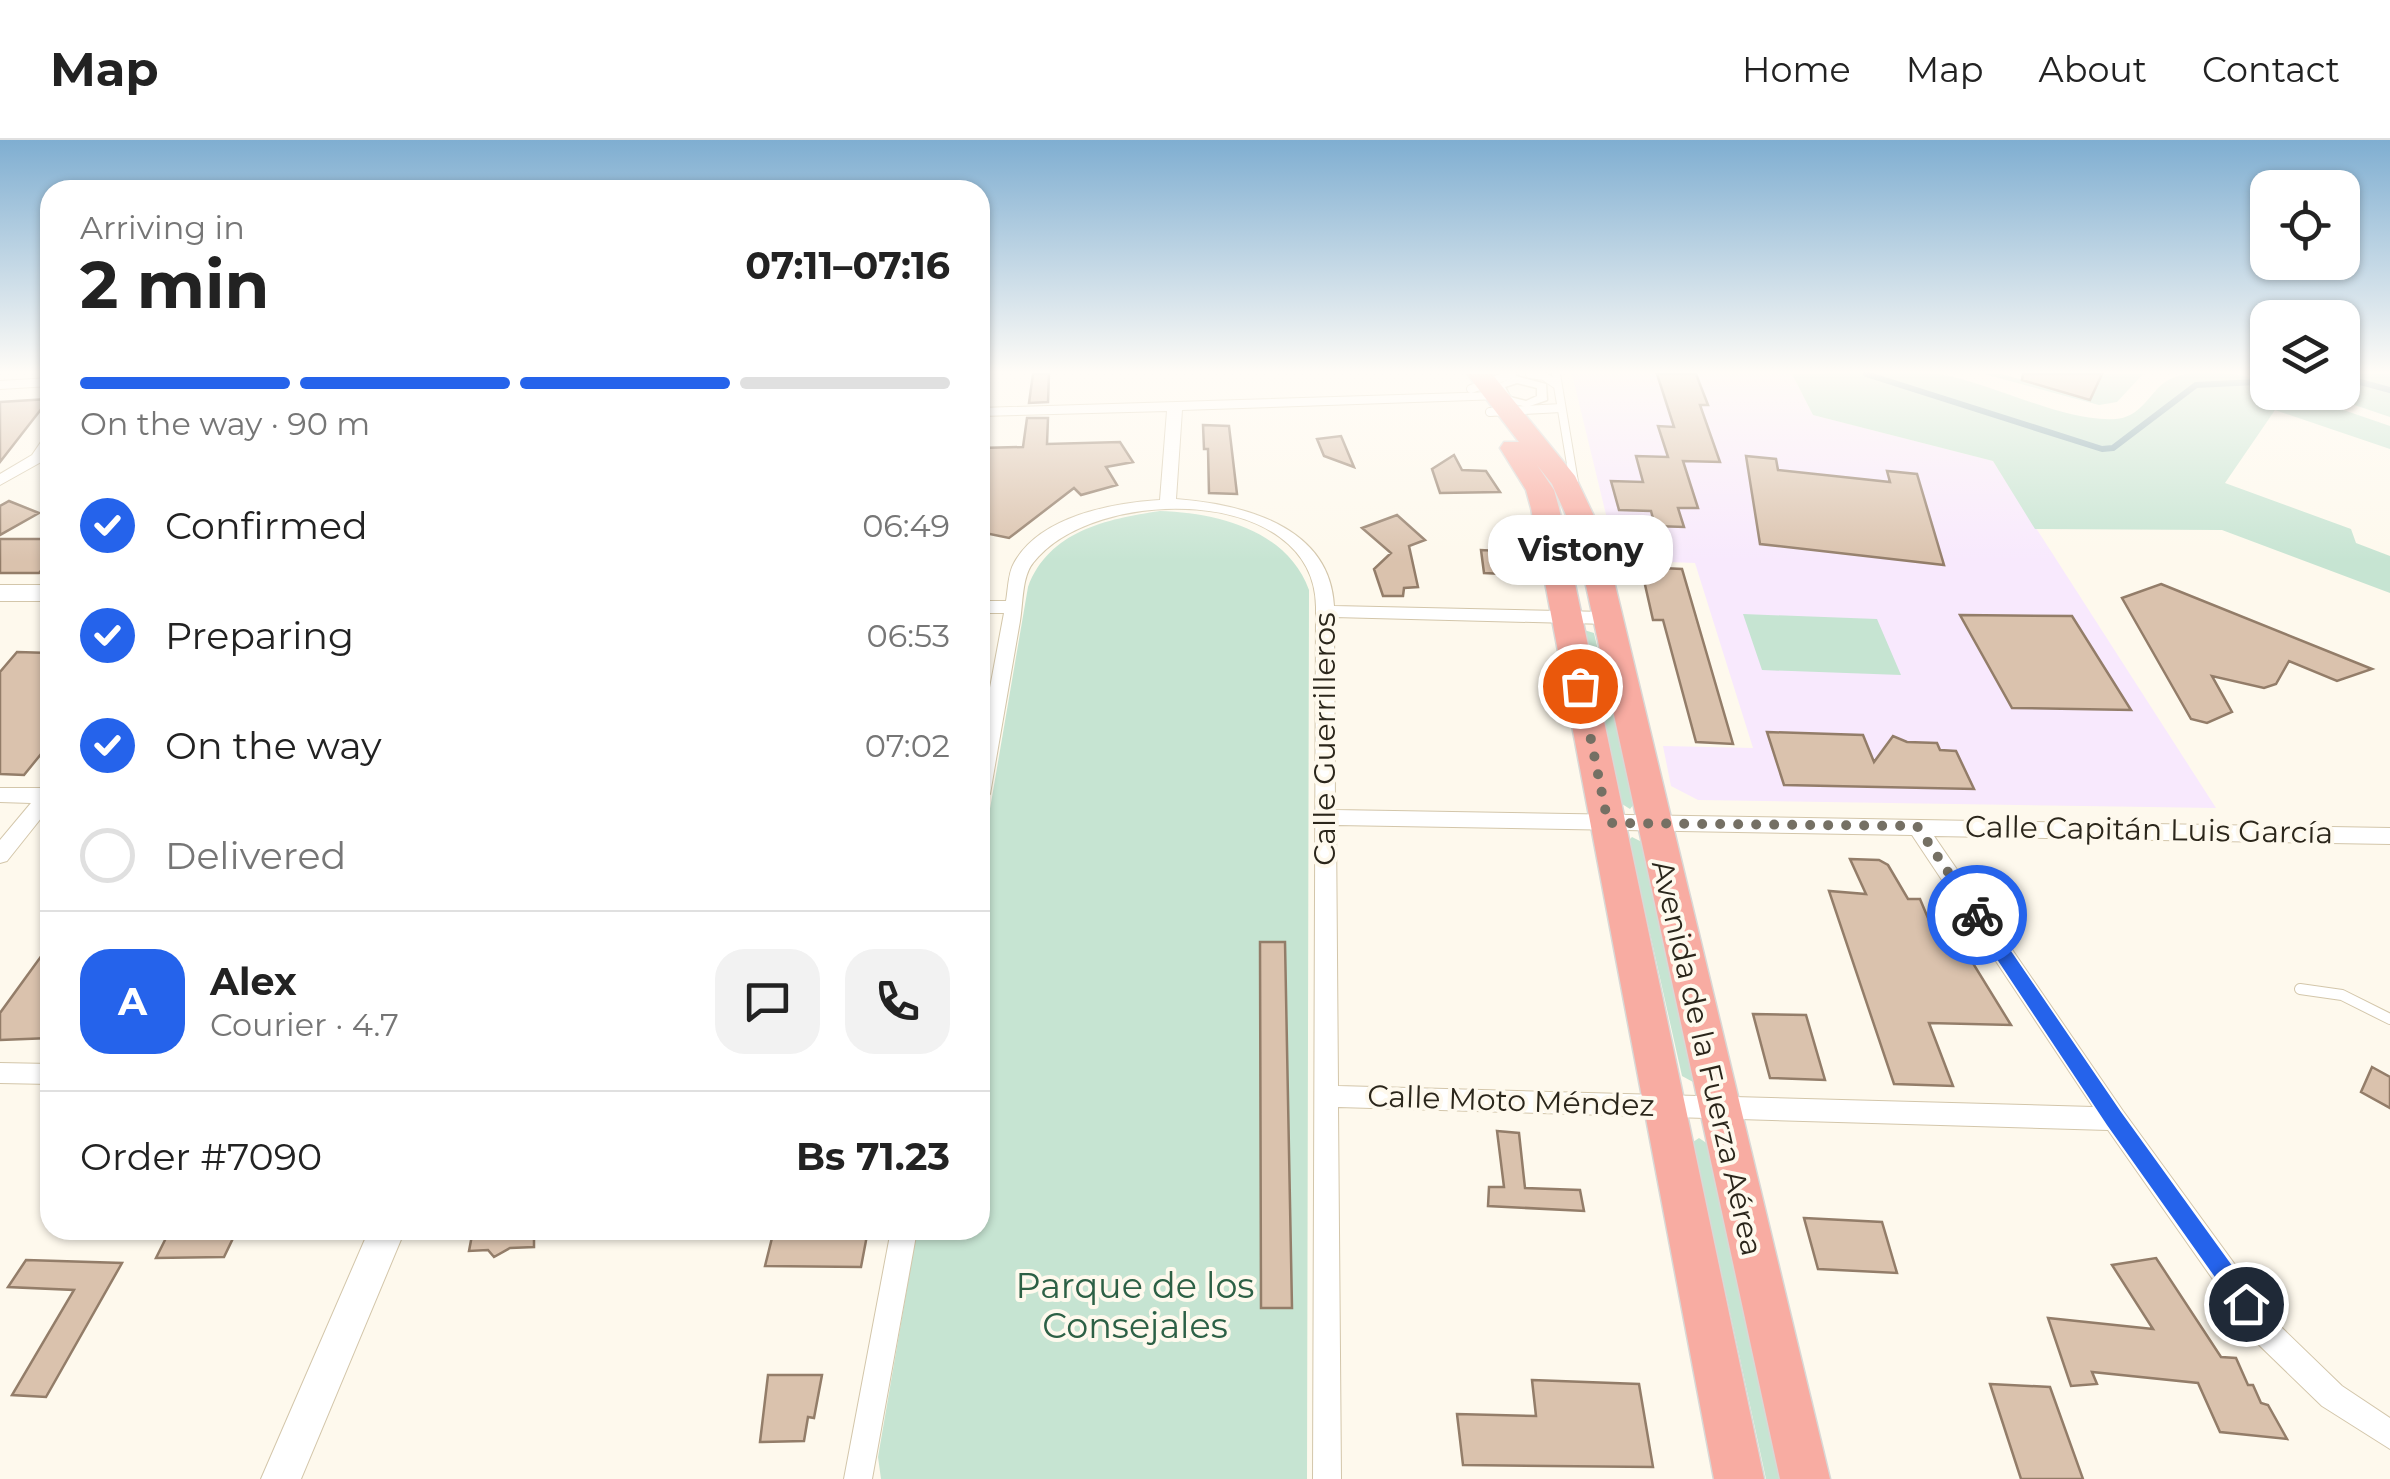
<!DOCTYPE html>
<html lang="en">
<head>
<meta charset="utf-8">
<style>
	body { margin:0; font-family:Montserrat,sans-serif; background:#f2f2f2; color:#222; height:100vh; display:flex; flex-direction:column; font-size:38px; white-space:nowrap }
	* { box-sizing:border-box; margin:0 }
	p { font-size:32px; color:#767676 }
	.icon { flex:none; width:55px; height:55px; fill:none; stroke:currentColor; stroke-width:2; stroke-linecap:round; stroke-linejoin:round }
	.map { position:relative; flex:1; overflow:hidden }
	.drawer { position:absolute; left:40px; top:40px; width:950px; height:1060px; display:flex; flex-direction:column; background:#fff; border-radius:30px; box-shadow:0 2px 8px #0004 }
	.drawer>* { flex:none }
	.controls { position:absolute; left:2250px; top:30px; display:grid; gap:20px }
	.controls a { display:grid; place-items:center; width:110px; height:110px; border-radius:20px; background:#fff; box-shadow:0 2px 8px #0004; font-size:50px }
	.pin { position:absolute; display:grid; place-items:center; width:85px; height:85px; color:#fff; margin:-42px; border:5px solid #fff; border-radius:50%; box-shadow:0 2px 10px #0007 }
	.courier { position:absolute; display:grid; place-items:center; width:100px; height:100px; margin:-50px; border:8px solid #2563eb; border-radius:50%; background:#fff; color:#222; box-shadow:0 2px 12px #0007 }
	.bubble { position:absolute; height:70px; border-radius:30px; background:#fff; box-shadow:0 2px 8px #0004; font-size:32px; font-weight:700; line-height:70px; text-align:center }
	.headline em { font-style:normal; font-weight:700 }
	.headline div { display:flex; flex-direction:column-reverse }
	.headline { display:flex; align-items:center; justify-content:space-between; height:170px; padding:0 40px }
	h1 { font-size:65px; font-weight:700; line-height:75px }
	.bar { display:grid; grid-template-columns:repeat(4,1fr); gap:15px 10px; align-content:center; height:120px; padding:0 40px }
	.bar i { height:12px; border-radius:8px; background:#e0e0e0 }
	.bar .on { background:#2563eb }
	.bar p { grid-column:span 4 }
	.line { display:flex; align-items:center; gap:25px; padding:0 40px; border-top:2px solid #e0e0e0 }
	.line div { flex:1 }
	.round { display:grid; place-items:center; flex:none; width:105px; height:105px; border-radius:30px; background:#f2f2f2 }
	ol { padding:0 40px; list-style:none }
	li { display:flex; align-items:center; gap:30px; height:110px }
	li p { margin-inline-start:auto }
	li .icon { padding:10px; border-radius:50%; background:#2563eb; color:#fff; stroke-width:4 }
	li:last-child { color:#767676 }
	li i { width:55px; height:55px; border:5px solid #e0e0e0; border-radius:50% }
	header { display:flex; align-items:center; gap:60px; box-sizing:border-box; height:140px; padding:0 50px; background:#fff; border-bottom:2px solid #e0e0e0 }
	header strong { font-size:48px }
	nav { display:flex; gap:55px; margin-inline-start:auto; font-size:35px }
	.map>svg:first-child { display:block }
</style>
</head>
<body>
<header>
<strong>Map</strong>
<nav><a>Home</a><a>Map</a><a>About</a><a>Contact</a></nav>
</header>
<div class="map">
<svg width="2390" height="1339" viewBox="0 0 2390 1339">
	<rect width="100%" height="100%" fill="#fef9ed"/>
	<path fill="#f8e9fd" d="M1572,234H1792L1813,275L1993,321L2216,668L1698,660L1671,646L1663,606L1753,608L1695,423L1617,420Z"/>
	<path fill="#c6e4d2" d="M1792,234C1836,234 1896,228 1938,234C1991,242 2064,283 2116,279C2137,277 2145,262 2158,248C2181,223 2239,232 2267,243L2268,252L2294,253L2390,286V309L2275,270L2225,343L2351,389L2356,403L2390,416V453L2222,390L2035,389L1993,321L1813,275Z
		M1984,234H2002L2089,260L2102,234H2143L2117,262L2099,265Z
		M2343,234H2390V277L2319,253L2342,252Z
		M1160,371C1218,373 1287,390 1309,450L1307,1339H881L878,1317L917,1090H980V727L1028,447C1049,391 1106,379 1160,371Z
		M1743,474L1877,479L1901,535L1762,530Z
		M1584,490L1594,493L1634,664L1630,669L1622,664Z
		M1632,697L1642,702L1696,938L1693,942L1682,936L1629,700Z
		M1699,998L1708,1004L1783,1339H1766L1693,1002Z"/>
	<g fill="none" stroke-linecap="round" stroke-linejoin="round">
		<path stroke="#81a5ae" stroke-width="6" d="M1866,234L2102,309L2113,308L2196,245L2256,242
			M2342,237L2390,250"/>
	</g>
	<path fill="#dac2ad" stroke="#937d69" stroke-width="2.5" d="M1033,234H1049L1048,262L1029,263Z
		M1657,234H1696L1708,265H1700L1720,322L1683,321L1698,368H1678L1684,387L1655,386L1651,371L1619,370L1611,341L1643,342L1636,316L1668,317L1658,286L1674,287Z
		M2023,234H2102L2090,260L2022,240Z
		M49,259L0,322V262Z
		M1027,278H1048L1047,304L1120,302L1133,322L1106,327L1117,345L1081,355L1074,348L1009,398L980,392V308L1023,307Z
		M1203,285L1229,286L1237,354L1209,353L1208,309H1204Z
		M1341,296L1354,327L1324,316L1317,299Z
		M1454,315L1462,330L1486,331L1500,352L1440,353L1432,329Z
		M1746,316L1776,319L1778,330L1890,342L1887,331L1917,334L1944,425L1760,404Z
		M9,361L39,373L0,395V366Z
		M1397,375L1425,400L1409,406L1418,447L1404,448L1403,456H1383L1374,429L1391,413L1362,388Z
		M0,399H50V420L39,433H0Z
		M1499,408H1521L1525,435L1484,433L1481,410L1500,411Z
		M1641,427L1682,429L1733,604L1696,602L1663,480H1653Z
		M2161,444L2372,529L2337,541L2289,521L2276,544L2264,548L2212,536L2232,572L2207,583L2191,579L2122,458Z
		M1960,475L2072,476L2131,570L2012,568Z
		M17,512L50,513V603L24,635L0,634V532Z
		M1767,592L1863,595L1874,622L1893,596L1907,602L1937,603L1940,610L1956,611L1974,649L1784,645Z
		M1850,719L1879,720L1888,725L1908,759H1920L1938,802H1952L1962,820H1971L2011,885L1929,883L1953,946L1894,944L1829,751L1866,754Z
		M1260,802H1285L1292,1168H1261Z
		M50,804V898L0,900V873Z
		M1753,874L1806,875L1825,940L1770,938Z
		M2372,927L2390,937V968L2361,952Z
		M1497,991L1519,993L1525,1048L1580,1050L1584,1071L1488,1066L1489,1047H1504Z
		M1804,1078L1882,1082L1897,1133L1818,1129Z
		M170,1090H237L224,1117L156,1118Z
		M473,1090H543L534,1095V1107L510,1108L494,1117L488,1110L469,1111Z
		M774,1090H868L861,1127L765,1126Z
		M2156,1118L2221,1217L2236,1218L2248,1245H2253L2261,1263L2268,1265L2287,1299L2220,1292L2198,1243L2092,1232L2097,1244L2071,1246L2048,1178L2153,1189L2112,1125Z
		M26,1120L122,1123L46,1257L12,1255L74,1150L8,1147Z
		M768,1235H822L814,1278L808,1277L804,1301L760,1302Z
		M1532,1240L1639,1244L1653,1327L1463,1325L1457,1274L1536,1276Z
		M1990,1244L2050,1247L2083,1339H2021Z"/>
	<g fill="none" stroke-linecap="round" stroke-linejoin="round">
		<defs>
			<path id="service-far1" d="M1530,234L1544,236L1557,245
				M1556,234L1574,342
				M1471,249L1512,234
				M1490,272L1561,268"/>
			<path id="service" d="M2300,849L2342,855L2390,879"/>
			<path id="pedestrian" d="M1516,236L1546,244L1547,260L1527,267L1502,261L1494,246ZM1517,243L1537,248V256L1526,261L1510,257L1505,247Z"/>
			<path id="minor" d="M50,238V246L0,249V241Z
				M1496,252L1501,253V259L1182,270L1176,359C1241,364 1330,385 1334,466L1607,472L1616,478L1607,484L1334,477L1335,670L2390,688V704L1934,696L2123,971L2279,1185L2342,1246L2390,1278V1309L2322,1266L2259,1205L2108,990L1338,967L1341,1339H1313L1316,467C1315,344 1093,345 1033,423C1022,436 1023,464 1020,481C1010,539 1000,596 990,654L980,661V601L1004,473H980V461H1006C1008,450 1008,433 1014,423C1040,376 1112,363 1160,360L1167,271L980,276V268ZM1336,685L1912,695L2093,967L1338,946Z
				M50,294V311L43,321L0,345V334L32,315L45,296Z
				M50,646V667L7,721L0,723V700L31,663L0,662V648H42Z
				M0,923L50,924V944L0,943Z
				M891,1090H917L872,1339H844Z"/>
			<path id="tertiary" d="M0,445H50V461H0Z
				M369,1090H405L301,1339H261Z"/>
			<path id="trunk" d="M1467,234H1492L1575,336L1603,395L1830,1339H1780L1575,395L1552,344L1537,325L1554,350L1559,368L1764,1339H1714L1531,368L1526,350L1500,308L1504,302H1519Z"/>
		</defs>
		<use href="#service-far1" stroke="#d3c6aa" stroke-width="10"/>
		<use href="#service" stroke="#d3c6aa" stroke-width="12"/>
		<use href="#pedestrian" stroke="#d3c6aa" stroke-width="3"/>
		<use href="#minor" stroke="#d3c6aa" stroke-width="2"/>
		<use href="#tertiary" stroke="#d3c6aa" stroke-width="2"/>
		<use href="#trunk" stroke="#d9d8d6" stroke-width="3"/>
		<use href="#service-far1" stroke="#fff" stroke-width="8"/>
		<use href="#service" stroke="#fff" stroke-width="10"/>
		<use href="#pedestrian" fill="#fff" fill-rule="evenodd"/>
		<use href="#minor" fill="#fff" fill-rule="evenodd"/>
		<use href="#tertiary" fill="#fff" fill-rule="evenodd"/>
		<use href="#trunk" fill="#f8aca2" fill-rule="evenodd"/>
	</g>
	<linearGradient id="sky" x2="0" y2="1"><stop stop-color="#7faed1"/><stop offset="0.55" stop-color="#fffcf7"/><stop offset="1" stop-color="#fffcf7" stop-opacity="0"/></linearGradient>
	<rect width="2390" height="422" fill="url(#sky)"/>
	<path fill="#2563eb" d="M1977,768L1983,770L2121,972L2254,1156L2257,1164L2254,1171L2246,1175L2239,1171L2107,985L1971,780L1968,775Z"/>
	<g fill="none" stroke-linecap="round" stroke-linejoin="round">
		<path stroke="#757064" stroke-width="10" stroke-dasharray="0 18" d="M1580,546L1608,683L1917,686L1977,775"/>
	</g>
	<g text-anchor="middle" stroke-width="8" stroke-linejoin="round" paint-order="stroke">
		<g font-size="30" fill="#2b261b" stroke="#fef9ed">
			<text transform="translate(1325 599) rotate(-90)" y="10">Calle Guerrilleros</text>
			<text transform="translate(2149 690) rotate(1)" y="10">Calle Capitán Luis García</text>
			<text transform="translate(1707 918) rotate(77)" y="10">Avenida de la Fuerza Aérea</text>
			<text transform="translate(1511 961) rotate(2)" y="10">Calle Moto Méndez</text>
		</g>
		<g font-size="35" fill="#2c6045" stroke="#fef9ed">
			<text x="1135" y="1158">Parque de los<tspan x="1135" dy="40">Consejales</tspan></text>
		</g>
	</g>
</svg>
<div class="controls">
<a><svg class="icon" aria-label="locate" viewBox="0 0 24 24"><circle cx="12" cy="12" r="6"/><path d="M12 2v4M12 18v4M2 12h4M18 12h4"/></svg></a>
<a><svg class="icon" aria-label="layers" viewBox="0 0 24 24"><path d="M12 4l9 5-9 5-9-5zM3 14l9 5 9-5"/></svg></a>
</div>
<div class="pin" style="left:1580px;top:546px;background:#ea580c"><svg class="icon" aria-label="bag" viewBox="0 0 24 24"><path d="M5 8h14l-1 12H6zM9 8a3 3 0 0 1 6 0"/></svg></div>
<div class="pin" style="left:2246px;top:1164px;background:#1f2937"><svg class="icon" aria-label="home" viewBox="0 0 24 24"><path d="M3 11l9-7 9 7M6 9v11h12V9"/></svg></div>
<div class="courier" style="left:1977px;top:775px"><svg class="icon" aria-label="bike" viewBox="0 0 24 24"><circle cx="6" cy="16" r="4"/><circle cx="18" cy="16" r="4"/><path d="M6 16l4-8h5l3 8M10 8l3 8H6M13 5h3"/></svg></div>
<div class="bubble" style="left:1488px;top:375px;width:185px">Vistony</div>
<section class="drawer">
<div class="headline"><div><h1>2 min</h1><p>Arriving in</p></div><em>07:11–07:16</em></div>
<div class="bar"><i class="on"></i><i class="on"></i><i class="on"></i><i></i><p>On the way · 90 m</p></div>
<ol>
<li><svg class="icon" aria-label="check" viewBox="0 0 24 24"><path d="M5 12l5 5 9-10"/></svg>Confirmed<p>06:49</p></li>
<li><svg class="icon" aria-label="check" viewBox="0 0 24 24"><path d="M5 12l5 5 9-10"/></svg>Preparing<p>06:53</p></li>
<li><svg class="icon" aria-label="check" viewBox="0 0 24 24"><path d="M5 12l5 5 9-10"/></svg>On the way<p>07:02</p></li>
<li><i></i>Delivered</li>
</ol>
<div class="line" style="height:180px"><b class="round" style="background:#2563eb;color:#fff">A</b><div><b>Alex</b><p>Courier · 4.7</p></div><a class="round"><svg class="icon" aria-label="chat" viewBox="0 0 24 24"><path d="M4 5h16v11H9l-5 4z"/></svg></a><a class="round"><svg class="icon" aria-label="phone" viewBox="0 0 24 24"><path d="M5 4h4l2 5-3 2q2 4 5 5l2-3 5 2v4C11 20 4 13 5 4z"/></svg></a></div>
<div class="line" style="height:130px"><div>Order #7090</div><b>Bs 71.23</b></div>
</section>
</div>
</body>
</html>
